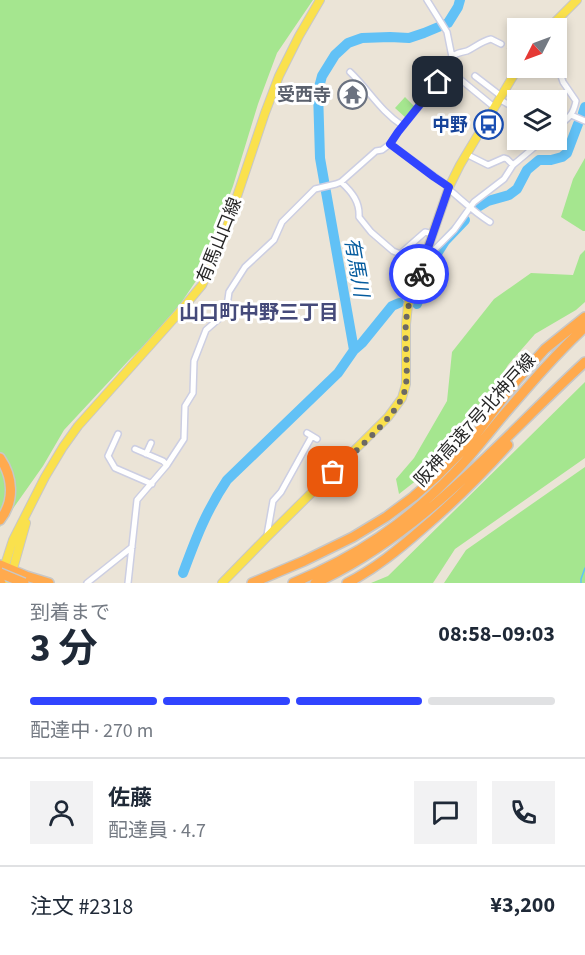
<!DOCTYPE html>
<html lang="ja">
<head>
<meta charset="utf-8">
<style>
	body { margin:0; font-family:"Source Sans 3","Noto Sans JP",sans-serif; background:#f2f2f3; color:#1f2937; height:100vh; display:flex; flex-direction:column; font-size:22px; white-space:nowrap }
	* { box-sizing:border-box; margin:0 }
	p { font-size:20px; color:#747a83 }
	.icon { flex:none; width:33px; height:33px; fill:none; stroke:currentColor; stroke-width:2; stroke-linecap:round; stroke-linejoin:round }
	.map { position:relative; height:583px; overflow:hidden }
	.drawer { display:flex; flex-direction:column; background:#fff; flex:1 }
	.drawer>* { flex:none }
	.needle { width:39px; rotate:228deg }
	.controls { position:absolute; left:507px; top:18px; display:grid; gap:12px }
	.controls a { display:grid; place-items:center; width:60px; height:60px; border-radius:0px; background:#fff; box-shadow:0 3px 9px #0003; font-size:30px }
	.pin { position:absolute; display:grid; place-items:center; width:51px; height:51px; color:#fff; margin:-26px; border-radius:12px; box-shadow:0 3px 9px #0006 }
	.courier { position:absolute; display:grid; place-items:center; width:60px; height:60px; margin:-30px; border:4px solid #3044ff; border-radius:50%; background:#fff; color:#222; box-shadow:0 2px 8px #0007 }
	.head em { font-style:normal; font-weight:700 }
	.head div { display:flex; flex-direction:column-reverse }
	.head { display:flex; align-items:center; justify-content:space-between; height:102px; padding:0 30px }
	h1 { font-size:39px; font-weight:700; line-height:45px }
	.bar { display:grid; grid-template-columns:repeat(4,1fr); gap:9px 6px; align-content:center; height:72px; padding:0 30px }
	.bar i { height:8px; border-radius:4px; background:#e0e1e3 }
	.bar .on { background:#3044ff }
	.bar p { grid-column:span 4 }
	.line { display:flex; align-items:center; gap:15px; padding:0 30px; border-top:2px solid #e0e1e3 }
	.line div { flex:1 }
	.round { display:grid; place-items:center; flex:none; width:63px; height:63px; border-radius:0px; background:#f2f2f3 }
	.map>svg:first-child { display:block }
</style>
</head>
<body>
<div class="map">
<svg width="585" height="583" viewBox="0 0 585 583">
	<rect width="100%" height="100%" fill="#ebe4d7"/>
	<path fill="#a5e68f" d="M0,0H313L277,53L258,104L233,186L198,278L168,322L130,359L64,430L43,466L0,527Z
		M405,97L415,107L406,118L395,108Z
		M585,158V231H583L561,217L573,179Z
		M585,250V302L576,310L535,334L508,365L462,440L422,476L399,494L396,479L414,458L447,401L452,352L494,299L531,273L573,275L580,255Z
		M585,382V458L455,549L433,583H371L388,576Z
		M585,467V583H444L466,550Z"/>
	<g fill="none" stroke-linecap="round" stroke-linejoin="round">
		<path stroke="#61c1f6" stroke-width="1.5" d="M581,583V579L585,568"/>
		<path stroke="#61c1f6" stroke-width="10" d="M583,113L585,107
			M476,208L488,201L509,195L517,189L527,170L539,160H551L562,157L567,153L578,124
			M417,304L438,252L445,241L465,220
			M354,350L362,343L392,306L399,303
			M183,573C196,538 206,511 227,480L338,373L354,350L320,158L318,91L322,76L335,55L348,43L362,38L390,37L409,38L424,33L448,23L458,7L460,0"/>
		<defs>
			<path id="street" d="M452,57C457,52 460,53 467,51C475,47 482,41 491,39L501,44
				M556,61L563,82L576,101C573,116 568,118 556,128
				M449,70L494,107
				M350,72C368,89 381,112 403,126
				M475,76L501,96
				M499,99L518,110
				M571,115L585,121
				M390,144L449,187L451,191C464,202 475,213 490,222
				M466,154L488,165L504,158L507,159L513,165
				M341,182C352,192 360,202 359,217L371,232L393,251L423,263
				M400,254L425,232L433,234
				M425,257L430,258L434,250L454,230L474,202L504,179L513,165L543,140
				M307,433L317,439
				M118,434L108,456L115,468L152,484
				M135,449L163,461L167,465
				M146,454L151,443
				M267,535L273,501L281,492L312,436
				M87,583L132,547
				M128,583L137,500L167,465L184,439L185,406L193,393L194,361L206,330L222,316L227,306L229,292L245,267L274,240L282,222L315,189L336,184L341,182L376,151L382,150L390,144L398,132L449,70L452,57L447,32L427,0"/>
			<path id="primary" d="M549,28L577,0
				M3,571L13,540L45,477L63,447L78,426L177,315L202,285L220,247L265,113L279,76L299,36L320,0
				M9,583L26,523
				M222,583L267,537L388,417L402,398L406,384V324L408,305L449,187L460,165L518,68"/>
			<path id="highway" d="M0,458C13,477 15,501 0,520
				M0,565L26,576L49,583
				M252,583L304,561L353,537L386,517L413,497L436,477L468,445L517,380L545,349L585,317
				M293,583C358,556 405,524 454,473C473,454 489,432 507,411C532,382 557,353 585,327
				M315,583C423,534 499,441 585,362
				M347,583C375,569 399,549 422,529C453,503 481,475 508,445"/>
		</defs>
		<use href="#street" stroke="#cccee2" stroke-width="8"/>
		<use href="#primary" stroke="#c7c7c7" stroke-width="10"/>
		<use href="#highway" stroke="#c7c7c7" stroke-width="12"/>
		<path stroke="#c7c7c7" stroke-width="1.5" stroke-dasharray="4.5 3" stroke-linecap="butt" d="M507,48L518,56"/>
		<use href="#street" stroke="#fff" stroke-width="5"/>
		<use href="#primary" stroke="#fae14d" stroke-width="8"/>
		<use href="#highway" stroke="#ffaa4e" stroke-width="9"/>
		<defs>
			<path id="highway-bridge" d="M0,573L24,583
				M0,582L1,583"/>
		</defs>
		<use href="#highway-bridge" stroke="#c7c7c7" stroke-width="12" stroke-linecap="butt"/>
		<use href="#highway-bridge" stroke="#ffaa4e" stroke-width="9"/>
	</g>
	<g fill="none" stroke-linecap="round" stroke-linejoin="round">
		<path stroke="#6c6965" stroke-width="6" stroke-dasharray="0 10.8" d="M333,472C354,452 395,418 404,393C410,376 404,343 406,323C407,306 413,290 419,274"/>
		<path stroke="#3044ff" stroke-width="8" d="M419,274L449,187L434,177L390,144L398,132L438,82"/>
	</g>
	<defs>
		<symbol id="temple-ring" viewBox="-11 -11 22 22"><circle r="9.5" fill="#fff" stroke="#6b7280" stroke-width="1.5"/><path d="M0-6L5-2H3V0L6.5 2.5H4V6H1.5V3h-3V6H-4V2.5H-6.5L-3 0V-2H-5Z" fill="#6b7280"/></symbol>
		<symbol id="bus-ring" viewBox="-11 -11 22 22"><circle r="9.5" fill="#fff" stroke="#1a4fb4" stroke-width="1.5"/><path d="M-5-6H5V4H4V6H2V4H-2V6H-4V4H-5ZM-3.5-4V0h7V-4ZM-3.5 1.2v1.5H-2V1.2ZM2 1.2v1.5H3.5V1.2Z" fill="#1a4fb4"/></symbol>
	</defs>
	<g fill-rule="evenodd">
		<use href="#temple-ring" x="336" y="78" width="33" height="33"/>
		<use href="#bus-ring" x="472" y="108" width="33" height="33"/>
	</g>
	<g text-anchor="middle" stroke-width="6" stroke-linejoin="round" paint-order="stroke">
		<g font-size="18" font-weight="bold" fill="#5b616d" stroke="#fff" text-anchor="end">
			<text x="331" y="101">受西寺</text>
		</g>
		<g font-size="18" font-weight="bold" fill="#164399" stroke="#fff" text-anchor="end">
			<text x="468" y="131">中野</text>
		</g>
		<g font-size="18" fill="#272727" stroke="#fff">
			<text transform="translate(219 240) rotate(-68)" y="6">有馬山口線</text>
			<text transform="translate(475 420) rotate(-48)" y="6">阪神高速7号北神戸線</text>
		</g>
		<g font-size="20" font-style="italic" fill="#045b9e" stroke="#fff">
			<text transform="translate(357 267) rotate(80)" y="7">有馬川</text>
		</g>
		<g font-size="20" font-weight="bold" fill="#454a7a" stroke="#fff">
			<text x="259" y="319">山口町中野三丁目</text>
		</g>
	</g>
</svg>
<div class="controls">
<a><svg class="needle" viewBox="-14 -14 28 28"><path d="M0-13l5 13h-10z" fill="#e53935"/><path d="M0 13l5-13h-10z" fill="#747a83"/></svg></a>
<a><svg class="icon" aria-label="layers" viewBox="0 0 24 24"><path d="M12 4l9 5-9 5-9-5zM3 14l9 5 9-5"/></svg></a>
</div>
<div class="pin" style="left:333px;top:472px;background:#ea580c"><svg class="icon" aria-label="bag" viewBox="0 0 24 24"><path d="M5 8h14l-1 12H6zM9 8a3 3 0 0 1 6 0"/></svg></div>
<div class="pin" style="left:438px;top:82px;background:#1f2937"><svg class="icon" aria-label="home" viewBox="0 0 24 24"><path d="M3 11l9-7 9 7M6 9v11h12V9"/></svg></div>
<div class="courier" style="left:419px;top:274px"><svg class="icon" aria-label="bike" viewBox="0 0 24 24"><circle cx="6" cy="16" r="4"/><circle cx="18" cy="16" r="4"/><path d="M6 16l4-8h5l3 8M10 8l3 8H6M13 5h3"/></svg></div>
</div>
<section class="drawer">
<div class="head"><div><h1>3 分</h1><p>到着まで</p></div><em>08:58–09:03</em></div>
<div class="bar"><i class="on"></i><i class="on"></i><i class="on"></i><i></i><p>配達中 · 270 m</p></div>
<div class="line" style="height:108px"><a class="round"><svg class="icon" aria-label="person" viewBox="0 0 24 24"><circle cx="12" cy="8" r="4"/><path d="M4 21q1-7 8-7t8 7"/></svg></a><div><b>佐藤</b><p>配達員 · 4.7</p></div><a class="round"><svg class="icon" aria-label="chat" viewBox="0 0 24 24"><path d="M4 5h16v11H9l-5 4z"/></svg></a><a class="round"><svg class="icon" aria-label="phone" viewBox="0 0 24 24"><path d="M5 4h4l2 5-3 2q2 4 5 5l2-3 5 2v4C11 20 4 13 5 4z"/></svg></a></div>
<div class="line" style="height:78px"><div>注文 #2318</div><b>¥3,200</b></div>
</section>
</body>
</html>
